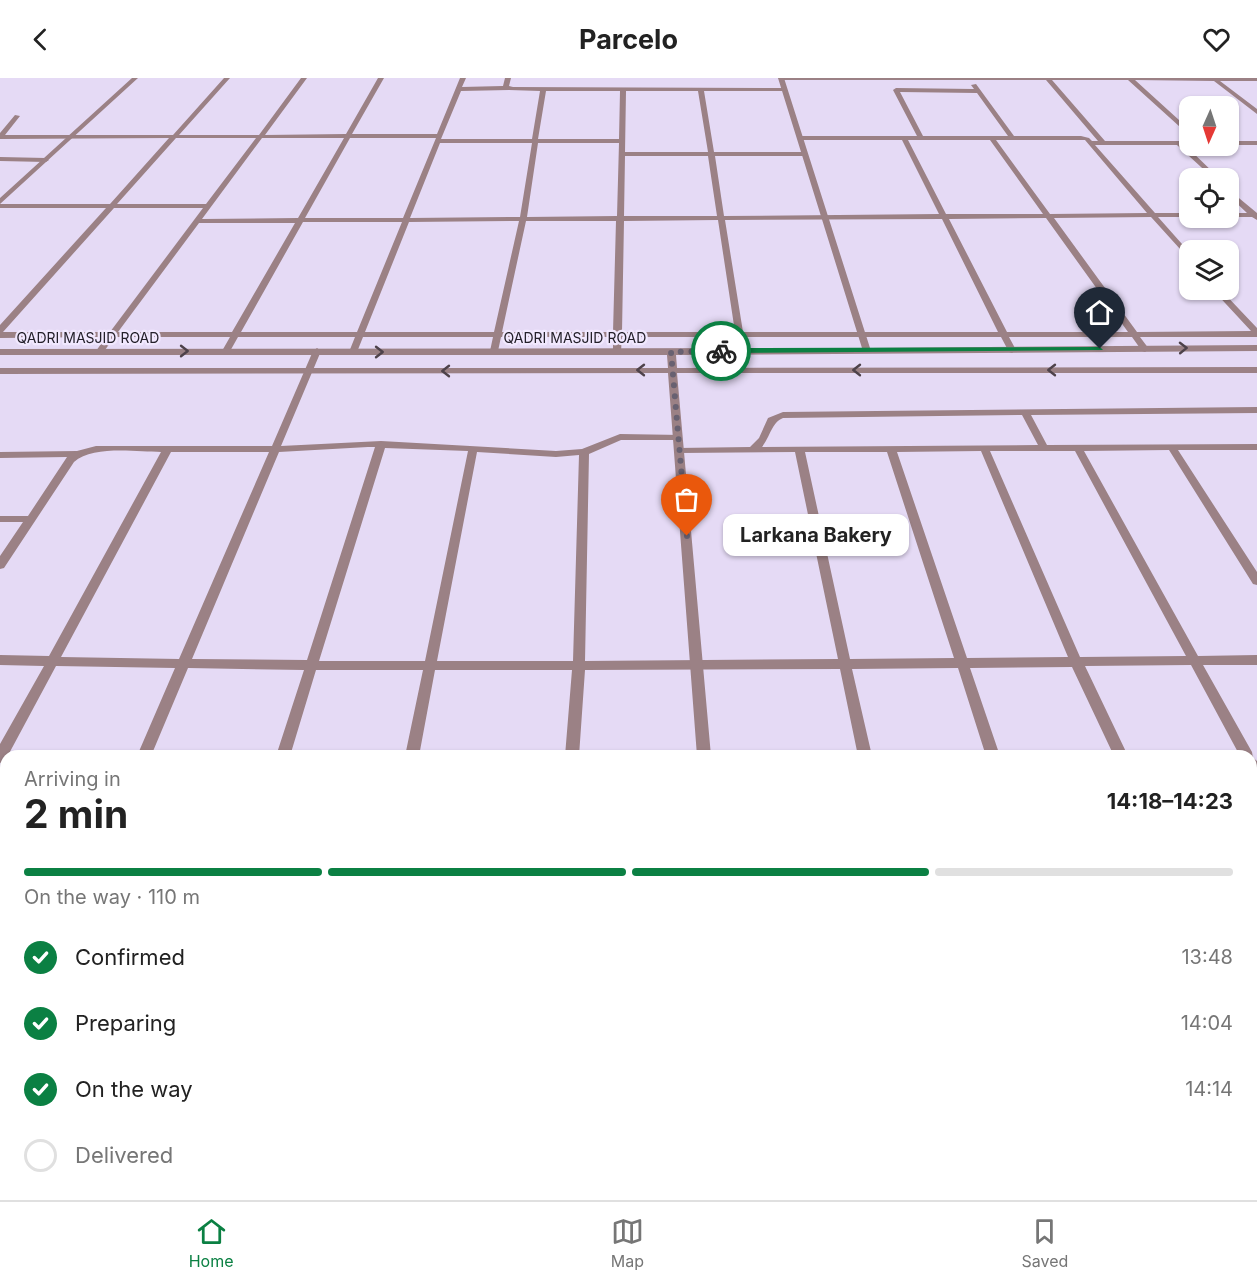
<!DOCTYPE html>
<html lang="en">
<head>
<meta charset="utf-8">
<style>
	body { margin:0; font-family:Inter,sans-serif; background:#f2f2f2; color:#222; height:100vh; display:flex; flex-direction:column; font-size:22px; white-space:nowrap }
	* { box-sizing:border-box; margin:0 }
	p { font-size:20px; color:#767676 }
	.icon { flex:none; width:33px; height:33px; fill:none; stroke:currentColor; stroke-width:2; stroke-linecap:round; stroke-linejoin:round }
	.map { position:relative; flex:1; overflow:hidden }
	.side { position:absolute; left:0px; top:672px; width:1257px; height:450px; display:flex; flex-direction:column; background:#fff; border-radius:18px 18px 0 0; box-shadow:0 2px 4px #0004 }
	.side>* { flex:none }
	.needle { width:39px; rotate:183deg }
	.buttons { position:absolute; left:1179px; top:18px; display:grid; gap:12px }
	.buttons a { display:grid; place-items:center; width:60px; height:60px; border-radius:12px; background:#fff; box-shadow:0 2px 4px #0004; font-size:30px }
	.pin { position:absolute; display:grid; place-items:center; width:51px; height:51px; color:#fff; margin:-62px -26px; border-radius:50% 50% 50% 0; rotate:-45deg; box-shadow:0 0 6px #0007 }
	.pin .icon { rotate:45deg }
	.courier { position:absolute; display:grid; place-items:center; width:60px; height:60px; margin:-30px; border:4px solid #0b8043; border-radius:50%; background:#fff; color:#222; box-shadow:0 2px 8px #0007 }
	.bubble { position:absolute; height:42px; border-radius:12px; background:#fff; box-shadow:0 2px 4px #0004; font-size:20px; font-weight:700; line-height:42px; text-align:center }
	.head em { font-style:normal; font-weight:700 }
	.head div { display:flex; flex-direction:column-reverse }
	.head { display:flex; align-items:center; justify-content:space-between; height:102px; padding:0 24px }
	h1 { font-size:39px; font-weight:700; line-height:45px }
	.bar { display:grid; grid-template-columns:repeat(4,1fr); gap:9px 6px; align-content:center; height:72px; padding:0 24px }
	.bar i { height:8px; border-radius:4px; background:#e0e0e0 }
	.bar .active { background:#0b8043 }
	.bar p { grid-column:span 4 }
	ol { padding:0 24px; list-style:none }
	li { display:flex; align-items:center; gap:18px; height:66px }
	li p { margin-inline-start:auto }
	li .icon { padding:6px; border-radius:50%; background:#0b8043; color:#fff; stroke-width:4 }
	li:last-child { color:#767676 }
	li i { width:33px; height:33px; border:3px solid #e0e0e0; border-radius:50% }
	header { display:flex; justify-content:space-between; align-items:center; height:78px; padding:0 24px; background:#fff; font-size:27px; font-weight:700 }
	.menu { display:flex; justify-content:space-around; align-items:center; height:84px; border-top:2px solid #e0e0e0; background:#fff; font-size:16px; color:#767676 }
	.menu a { display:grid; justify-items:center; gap:3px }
	.menu .active { color:#0b8043 }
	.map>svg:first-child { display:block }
</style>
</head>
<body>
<header><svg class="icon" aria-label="back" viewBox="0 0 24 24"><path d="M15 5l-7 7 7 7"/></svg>Parcelo<svg class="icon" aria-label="heart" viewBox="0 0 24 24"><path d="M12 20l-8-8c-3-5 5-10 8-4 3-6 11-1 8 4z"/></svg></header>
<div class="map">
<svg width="1257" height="1122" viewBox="0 0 1257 1122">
	<rect width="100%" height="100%" fill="#e5daf5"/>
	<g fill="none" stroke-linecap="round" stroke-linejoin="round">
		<path fill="#9b8185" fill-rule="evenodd" d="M224,0H230L179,57H259L301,0H307L265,57L346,56L378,0H384L352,56H437L460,0H466L462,9L503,8L505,0H511L509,8L513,9L787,10L785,13H704L714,74H805L808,76L805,78H715L724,138L939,136L902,62H800L797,60L800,58H917L893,12L896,10L974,11L971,7L976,6L1014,58H1081L1089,60L1092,63H1098L1046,2H781L778,0H1257V3H1220L1257,31V36L1214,3L1135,2L1190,52V58L1128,2H1052L1105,63H1190V67H1185L1219,100H1213L1177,67H1095L1155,135H1190V139H1158L1190,175V182L1151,139L1054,140L1137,254L1251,253L1213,212H1221L1257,250V259H1140L1149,271L1145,274L1142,273L1132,259H1009L1016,272L1012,275L1009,274L1001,259H744L746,272L742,275L738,272L736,259H622L621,273L617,276L613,273V259H501L498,273L494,276L490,273L493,259H363L357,274L353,277L349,274L355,259H238L229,275L226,276L222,273L230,259H114L103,275L100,276L96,273L106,259L0,260V247L106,130H0V126H110L169,60L0,61V55L15,37L20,38L5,57H173ZM509,12L540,13L532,61H441L461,13ZM546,13H620L619,61H538ZM626,13H698L708,74H625ZM900,14L977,15L1008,58H923ZM176,60H256L206,126H117ZM262,60H344L298,140L202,141ZM350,60H436L403,140H305ZM908,62H990L1043,136H946ZM996,62H1085L1147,135L1050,136ZM440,65H532L520,139L410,140ZM538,65H619L617,138L527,139ZM625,78H708L717,138H624ZM114,130H203L110,254H0H3ZM1046,140L1128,254H1007L949,141ZM942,141L998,254H743L725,142ZM718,142L735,254H622L624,143ZM519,143L494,254H365L409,144ZM526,143H616L613,254H502ZM303,144H402L357,254H241ZM199,145H295L232,254H118Z
			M1228,63H1257V67H1228Z
			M0,79L46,80L49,82L46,84L0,83Z
			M1228,111L1257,135V142L1252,139H1228V135H1247L1228,117Z
			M317,270L321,273L281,368L381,363L556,373L582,371L620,356L682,357V361L679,362H621L589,376L585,583L838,581L795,374L680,375L677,374V370L750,369L759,360L768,340L783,334L1257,329V335L1031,337L1047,367L1257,366V372H1178L1257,494V507L1253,506L1169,372L1084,373L1198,578L1257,577V587H1203L1252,674L1253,680L1257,683V701L1251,697V678H1240L1191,587L1085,588L1128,678H1114L1072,589L970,590L1000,678H986L958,590L852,591L872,678H858L840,591L585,592L579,678H565L572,592H435L419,678H405L423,592H316L290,678H276L304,592L188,590L151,678H137L175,590L56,588L5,683L0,685V666L44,588L0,587V577L49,578L161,374C137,374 93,367 74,384L4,490L0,491V478L23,444H0V438H28L67,379L0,380V374L77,373L96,368H272L313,273ZM1022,337L1038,367L762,369C770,359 772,344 783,340ZM368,369H375L307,582L192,581L279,374ZM385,370L468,373L425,583H319ZM981,373L1068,579L967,580L897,374ZM990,373H1075L1186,578L1080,579ZM171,374H269L179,581L61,579ZM477,374L556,379L579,377L573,583H437ZM805,374H887L954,580L850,581Z
			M1251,945L1257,947V974L1251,972Z
			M6,991V1020L0,1023V994Z
			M1251,1034H1257V1052H1251Z
			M525,1116H543V1122H525Z"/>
		<path fill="#9b8185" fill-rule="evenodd" d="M132,0H138L0,126V120Z
			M778,0H784L870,270L1257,267V273L676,277L677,290L1257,289V295H677L711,678H697L668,295L0,296V290H668L667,277H0V271L862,270Z
			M729,1116H747L748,1122H730Z"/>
	</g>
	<defs><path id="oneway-chevron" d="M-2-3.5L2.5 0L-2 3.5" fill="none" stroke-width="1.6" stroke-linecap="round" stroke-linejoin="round" transform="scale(1.5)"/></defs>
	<g stroke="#4e424a">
		<use href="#oneway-chevron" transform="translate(1183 270) rotate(-1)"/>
		<use href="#oneway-chevron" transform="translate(184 273)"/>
		<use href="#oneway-chevron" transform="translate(379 274)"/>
		<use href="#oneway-chevron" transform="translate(641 292) rotate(180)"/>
		<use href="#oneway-chevron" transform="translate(857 292) rotate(180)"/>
		<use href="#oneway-chevron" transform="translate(1052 292) rotate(180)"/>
		<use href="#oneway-chevron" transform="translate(446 293) rotate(180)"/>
	</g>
	<path fill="#0b8043" d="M1100,269L1103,272L721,275L717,273L721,270Z"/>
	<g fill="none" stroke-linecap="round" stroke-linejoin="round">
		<path stroke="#686171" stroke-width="6" stroke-dasharray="0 10.8" d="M687,458L671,274L721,273"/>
	</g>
	<g text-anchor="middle" stroke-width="4.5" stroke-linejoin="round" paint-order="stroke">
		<g font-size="14" fill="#24202a" stroke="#f1e8fe">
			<text x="88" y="265">QADRI MASJID ROAD</text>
			<text x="575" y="265">QADRI MASJID ROAD</text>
		</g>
	</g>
</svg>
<div class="buttons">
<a><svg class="needle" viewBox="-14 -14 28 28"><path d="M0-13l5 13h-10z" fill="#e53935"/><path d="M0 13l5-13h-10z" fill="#767676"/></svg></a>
<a><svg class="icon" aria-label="locate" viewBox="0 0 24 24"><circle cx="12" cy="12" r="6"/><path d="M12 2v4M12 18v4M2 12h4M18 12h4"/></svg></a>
<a><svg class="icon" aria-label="layers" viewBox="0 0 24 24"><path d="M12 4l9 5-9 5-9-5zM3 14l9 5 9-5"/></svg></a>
</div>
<div class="pin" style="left:687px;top:458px;background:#ea580c"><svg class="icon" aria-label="bag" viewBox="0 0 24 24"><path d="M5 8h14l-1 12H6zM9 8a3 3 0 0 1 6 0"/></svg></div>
<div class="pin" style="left:1100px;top:271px;background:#1f2937"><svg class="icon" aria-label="home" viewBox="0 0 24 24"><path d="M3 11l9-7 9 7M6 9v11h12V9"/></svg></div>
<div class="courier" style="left:721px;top:273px"><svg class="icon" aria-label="bike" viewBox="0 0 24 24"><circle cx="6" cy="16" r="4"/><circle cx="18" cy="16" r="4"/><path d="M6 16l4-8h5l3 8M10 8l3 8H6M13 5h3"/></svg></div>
<div class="bubble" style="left:723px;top:436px;width:186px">Larkana Bakery</div>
<section class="side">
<div class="head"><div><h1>2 min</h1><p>Arriving in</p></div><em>14:18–14:23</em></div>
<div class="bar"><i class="active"></i><i class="active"></i><i class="active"></i><i></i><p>On the way · 110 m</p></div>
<ol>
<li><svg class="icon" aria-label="check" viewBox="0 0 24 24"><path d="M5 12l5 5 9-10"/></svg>Confirmed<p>13:48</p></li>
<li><svg class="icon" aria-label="check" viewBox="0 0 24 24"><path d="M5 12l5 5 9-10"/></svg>Preparing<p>14:04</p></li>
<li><svg class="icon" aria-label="check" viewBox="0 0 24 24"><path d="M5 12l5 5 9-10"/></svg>On the way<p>14:14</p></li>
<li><i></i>Delivered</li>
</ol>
</section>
</div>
<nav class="menu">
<a class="active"><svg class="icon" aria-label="home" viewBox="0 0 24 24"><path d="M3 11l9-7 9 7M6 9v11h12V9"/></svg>Home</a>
<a><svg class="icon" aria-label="map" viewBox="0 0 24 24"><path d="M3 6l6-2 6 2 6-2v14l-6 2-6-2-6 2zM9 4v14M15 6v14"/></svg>Map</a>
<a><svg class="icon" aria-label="saved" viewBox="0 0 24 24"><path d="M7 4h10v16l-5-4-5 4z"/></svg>Saved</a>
</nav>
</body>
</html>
